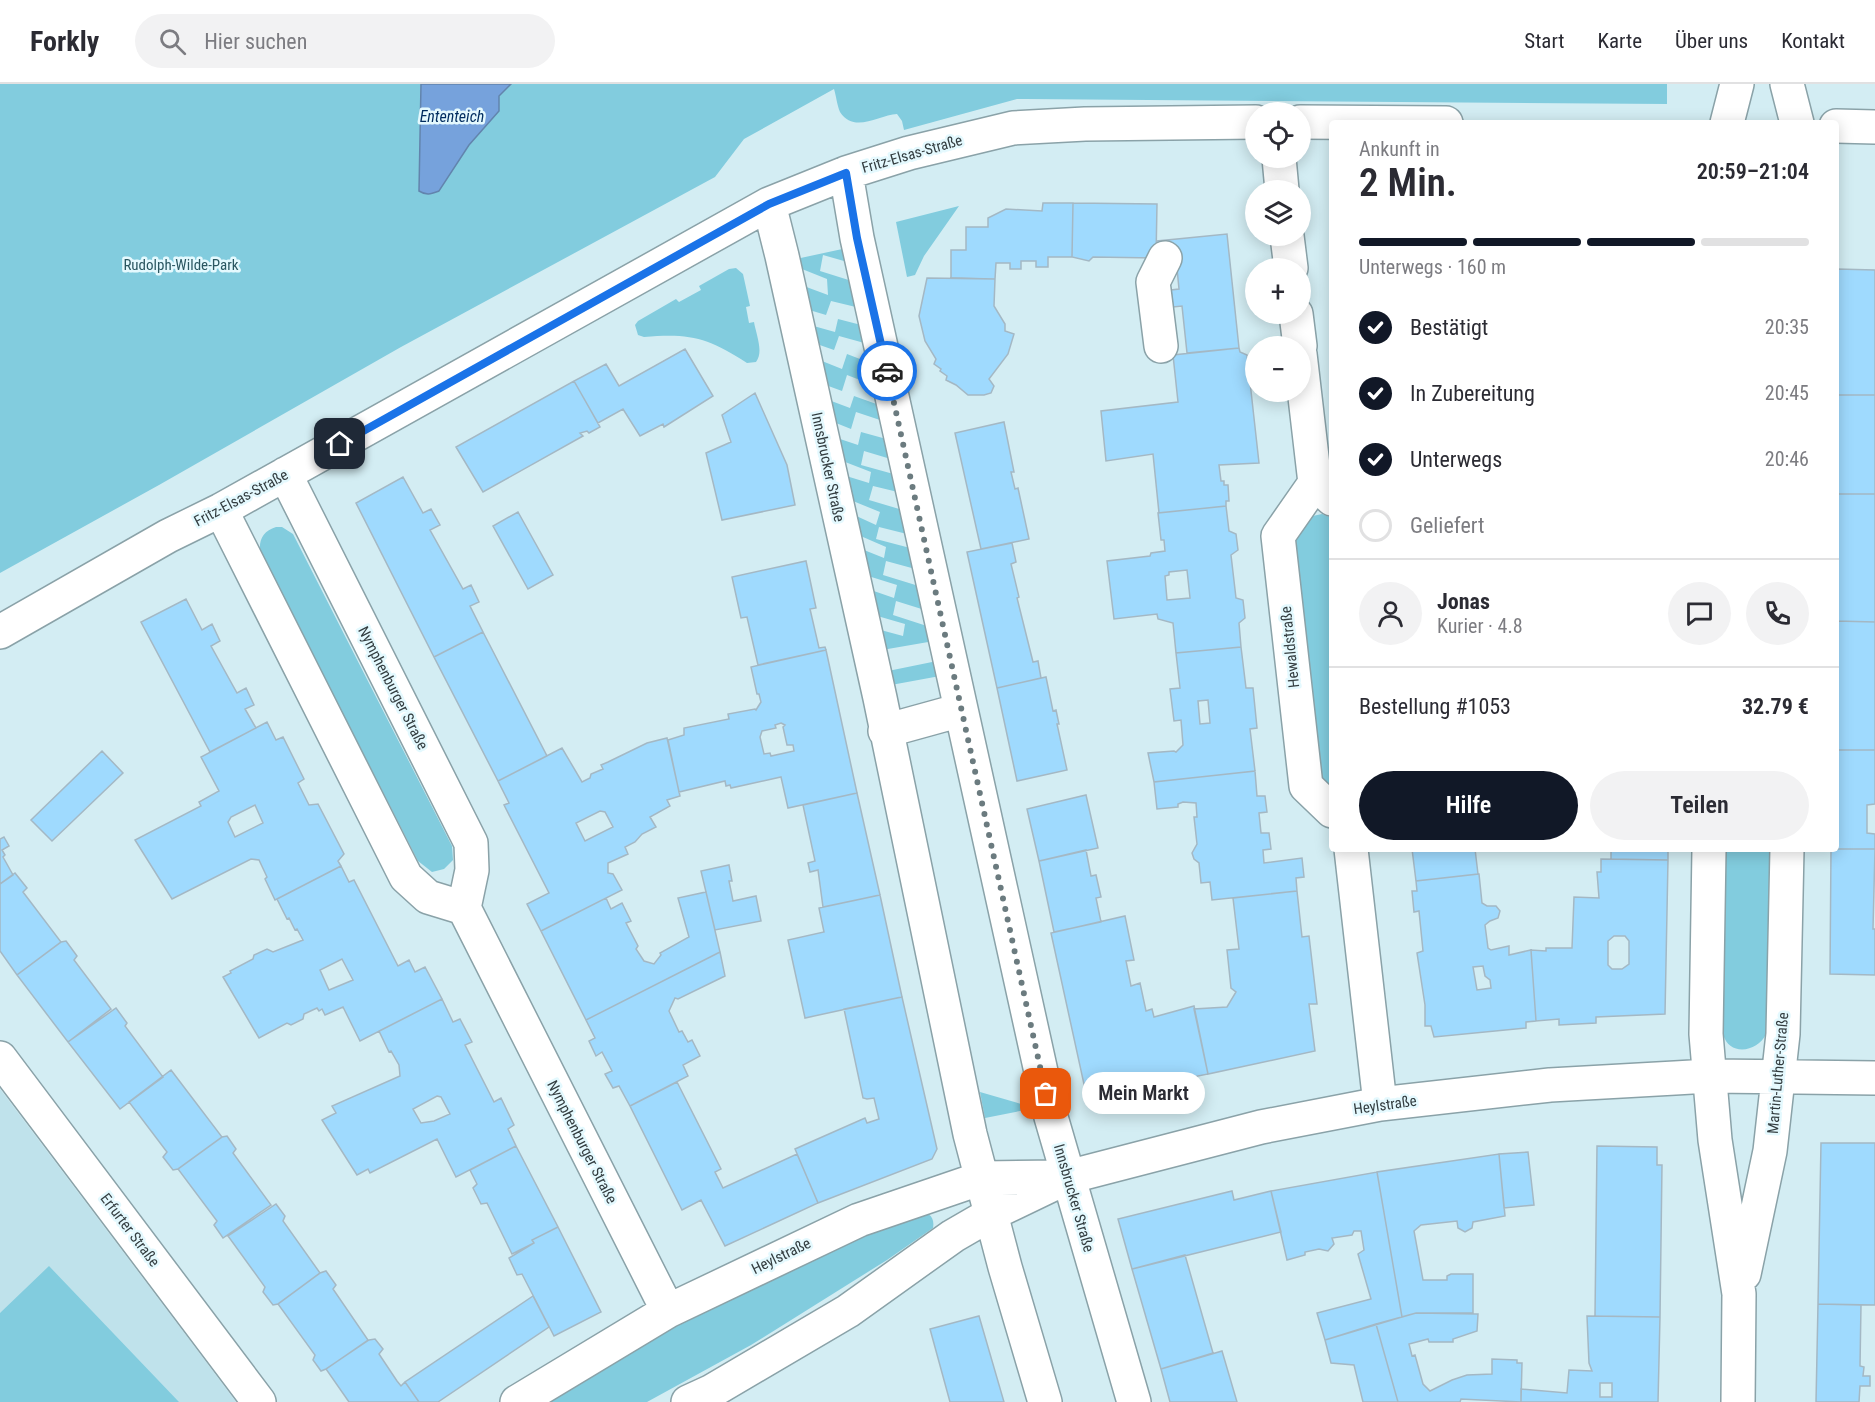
<!DOCTYPE html>
<html lang="de">
<head>
<meta charset="utf-8">
<style>
	body { margin:0; font-family:"Roboto Condensed",sans-serif; background:#f2f2f3; color:#2b2b33; height:100vh; display:flex; flex-direction:column; font-size:22px; white-space:nowrap }
	* { box-sizing:border-box; margin:0 }
	p { font-size:20px; color:#7c7c81 }
	.icon { flex:none; width:33px; height:33px; fill:none; stroke:currentColor; stroke-width:2; stroke-linecap:round; stroke-linejoin:round }
	.map { position:relative; flex:1; overflow:hidden }
	.sheet { position:absolute; left:1329px; top:36px; width:510px; height:732px; display:flex; flex-direction:column; background:#fff; border-radius:6px; box-shadow:0 3px 15px #0003 }
	.sheet>* { flex:none }
	.tools { position:absolute; left:1245px; top:18px; display:grid; gap:12px }
	.tools a { display:grid; place-items:center; width:66px; height:66px; border-radius:50%; background:#fff; box-shadow:0 3px 15px #0003; font-size:30px }
	.pin { position:absolute; display:grid; place-items:center; width:51px; height:51px; color:#fff; margin:-26px; border-radius:12px; box-shadow:0 3px 9px #0006 }
	.courier { position:absolute; display:grid; place-items:center; width:60px; height:60px; margin:-30px; border:4px solid #1a73e8; border-radius:50%; background:#fff; color:#222; box-shadow:0 2px 8px #0007 }
	.bubble { position:absolute; height:42px; border-radius:21px; background:#fff; box-shadow:0 3px 15px #0003; font-size:20px; font-weight:600; line-height:42px; text-align:center }
	.headline em { font-style:normal; font-weight:600 }
	.headline div { display:flex; flex-direction:column-reverse }
	.headline { display:flex; align-items:center; justify-content:space-between; height:102px; padding:0 30px }
	h1 { font-size:39px; font-weight:600; line-height:45px }
	.bar { display:grid; grid-template-columns:repeat(4,1fr); gap:9px 6px; align-content:center; height:72px; padding:0 30px }
	.bar i { height:8px; border-radius:4px; background:#e1e1e2 }
	.bar .on { background:#111827 }
	.bar p { grid-column:span 4 }
	.line { display:flex; align-items:center; gap:15px; padding:0 30px; border-top:2px solid #e1e1e2 }
	.line div { flex:1 }
	.round { display:grid; place-items:center; flex:none; width:63px; height:63px; border-radius:32px; background:#f2f2f3 }
	ol { padding:0 30px; list-style:none }
	li { display:flex; align-items:center; gap:18px; height:66px }
	li p { margin-inline-start:auto }
	li .icon { padding:6px; border-radius:50%; background:#111827; color:#fff; stroke-width:4 }
	li:last-child { color:#7c7c81 }
	li i { width:33px; height:33px; border:3px solid #e1e1e2; border-radius:50% }
	.cta { display:flex; gap:12px; margin-top:auto; padding:12px 30px }
	.cta a { flex:1; height:69px; border-radius:36px; background:#111827; color:#fff; font-size:24px; font-weight:600; line-height:69px; text-align:center }
	.cta a+a { background:#f2f2f3; color:#2b2b33 }
	header { display:flex; align-items:center; gap:36px; box-sizing:border-box; height:84px; padding:0 30px; background:#fff; border-bottom:2px solid #e1e1e2 }
	header strong { font-size:28px }
	nav { display:flex; gap:33px; margin-inline-start:auto; font-size:21px }
	.search { width:420px; height:54px; background:#f2f2f3; display:flex; align-items:center; gap:15px; box-sizing:border-box; padding:0 21px; border-radius:33px; color:#7c7c81; font-size:22px }
	.map>svg:first-child { display:block }
</style>
</head>
<body>
<header>
<strong>Forkly</strong>
<div class="search"><svg class="icon" aria-label="search" viewBox="0 0 24 24"><circle cx="10" cy="10" r="6"/><path d="M15 15l6 6"/></svg>Hier suchen</div>
<nav><a>Start</a><a>Karte</a><a>Über uns</a><a>Kontakt</a></nav>
</header>
<div class="map">
<svg width="1875" height="1318" viewBox="0 0 1875 1318">
	<rect width="100%" height="100%" fill="#d3edf3"/>
	<path fill="#bfe2eb" d="M0,1005L188,1254L236,1318H0Z"/>
	<path fill="#82ccde" d="M0,0H421L419,107L425,110L498,27L499,12L511,0H1667V20L1026,15H1017L904,46L902,37L897,30C879,31 854,50 840,28C837,21 836,11 834,5L744,55L715,93L401,263L159,401L0,489Z
		M959,122L924,172L915,191L907,193L896,138Z
		M847,164L851,179L823,171L820,187L855,198L860,224L831,217L826,231L806,225L801,201L828,211L827,195L797,183L796,175Z
		M736,184L743,190L750,222L746,223L749,239L754,238C756,250 764,268 756,278L747,279C708,254 691,249 644,253L638,251L635,241L638,237L676,215L679,218L701,206L699,202L729,185Z
		M838,235L865,242L868,260L839,252L834,266L814,259L810,241L835,248Z
		M847,270L873,280L878,303L847,291L842,307L823,300L817,275L842,285Z
		M854,312L882,322L886,338L856,328L851,345L831,337L826,315L850,324Z
		M861,348L890,356L894,376L864,367L861,381L897,391L902,409L873,402L869,416L906,427L911,451L879,443L876,455L914,465L919,486L886,477L883,491L922,503L928,527L896,517L893,531L930,543L934,557L882,566L877,545L903,552L905,540L874,531L868,505L894,514L897,501L865,491L859,464L884,474L886,463L856,450L852,430L876,441L880,428L848,415L843,391L869,399L871,388L840,376L834,353L858,361Z
		M1322,430L1332,434V712L1319,701L1292,452L1308,433Z
		M276,443H282L293,450L452,762L453,776L444,785L432,788L418,777L260,467C259,454 264,447 276,443Z
		M937,577L940,592L891,601L888,587Z
		M1726,765H1770L1766,950C1758,968 1729,973 1723,950Z
		M980,1008L1035,1024L985,1034Z
		M918,1127C929,1128 935,1133 933,1144L887,1176L751,1261L647,1318H543L678,1239L801,1179Z
		M49,1182L179,1318H0V1229Z"/>
	<path fill="#76a2dc" stroke="#6284ad" stroke-width="1.5" d="M421,0H511L499,12V27L469,61L439,107C431,110 427,112 419,107Z"/>
	<path fill="#9fdafe" stroke="#a4b8c4" stroke-width="1.5" fill-rule="evenodd" d="M1043,119H1073L1072,173H1048V183H1036V177H1021V185H1010V179H996L995,195L951,194V166H966V143H988V134L1006,125L1042,127Z
		M1073,119L1157,120L1156,174L1093,173L1089,177L1072,173Z
		M1227,150L1239,264L1187,269L1182,222L1173,223L1171,206L1179,205L1176,174H1156L1157,157Z
		M1837,185L1875,186V311H1836Z
		M927,194L995,195L994,222L1005,240V247L1014,250L1008,270L989,295L994,302L991,309L984,311H968L956,301L946,296L947,292L940,287L941,285L934,280L936,275L925,257L919,232Z
		M1239,264L1240,268L1247,271L1259,379L1219,381L1221,397H1224V401H1228L1229,417H1226V422L1159,429L1153,370L1106,377L1101,327L1178,318L1173,271Z
		M685,265L713,312L664,343L663,340L640,352L623,325L598,339L574,297L606,280L619,302Z
		M574,297L600,343L589,349L587,347L580,349L583,352L483,408L456,363Z
		M755,309L787,381L795,421L722,436L706,369L731,358L722,331Z
		M1836,311H1875V410H1836Z
		M1004,338L1014,388H1011L1015,405L1018,404L1029,455L981,465L955,349Z
		M403,393L423,429L431,425L440,441L430,446L463,505L471,501L479,518L470,522L483,548L434,573L356,419Z
		M1836,410H1875V538L1836,537Z
		M1226,422L1229,447L1236,450L1238,466L1231,471L1236,514L1243,516L1245,534L1239,539L1241,563L1176,569L1173,539L1158,535L1157,530L1114,535L1107,477L1150,472L1151,469L1165,467L1164,456H1161L1158,429ZM1187,486L1190,514L1167,516L1165,492L1169,491V488Z
		M518,428L553,491L528,505L493,442Z
		M1012,459L1016,478L1011,480L1019,513L1017,514L1033,578L1038,577L1041,594L997,604L967,468Z
		M806,477L816,524L810,525L819,564L825,563L826,566L758,581L747,533L741,534L732,493Z
		M186,515L202,546L212,540L220,557L211,562L237,609L246,604L254,621L245,625L256,644L210,668L141,538Z
		M1836,537L1875,538V666H1836Z
		M483,548L547,672L498,697L434,573Z
		M1241,563L1246,604H1253L1257,644L1250,645L1255,687L1154,698L1148,669L1174,667L1176,668L1183,661L1181,636L1174,637L1170,605L1180,604L1176,569ZM1208,616L1210,639L1200,640L1198,617Z
		M826,566L857,709L788,724L781,693L731,704L730,701L726,702L725,697L679,708L668,656L684,651V644L729,635L728,630L755,625L756,626L761,618L759,610H757L751,583ZM781,639L785,641L783,643L787,661H793L794,667L771,672L770,669L764,670L760,653L762,647L776,644L775,641Z
		M1046,593L1053,627L1056,626L1059,640H1057L1067,686L1017,697L997,604Z
		M267,638L276,656L283,653L304,695L298,699L309,721L318,720L344,770L338,777L341,782L275,816L265,795L267,793L259,776L251,775L172,815L135,756L201,722L199,718L219,707L201,673ZM255,721L263,739L235,753L228,738L231,733Z
		M667,654L680,712L667,716L670,722L650,733L656,743L642,750L635,758L625,763L628,770L608,779V789L613,790L622,806L541,847L527,820L549,809L504,721L509,719L498,697L562,664L582,698L590,694L591,690L603,685L601,681L608,678L647,659ZM600,727L605,728L613,743L585,757L576,739Z
		M1836,666H1875V720L1867,721V749L1875,750V765H1836Z
		M102,667L123,689L52,757L31,736Z
		M1255,687L1257,712H1265L1267,728L1259,729L1261,749H1269L1271,765L1263,766L1264,779L1302,774L1304,793L1296,794L1297,807L1212,816L1210,798L1201,799L1199,779L1194,775L1192,769L1197,760L1194,733H1197L1196,719L1183,718L1178,720V723L1157,725L1154,698Z
		M857,709L880,811L823,823L818,786L810,788L808,779L815,777L803,721Z
		M1086,711L1098,764L1039,777L1027,725Z
		M4,753L9,762L2,766L5,771L3,773L13,791L0,800V755Z
		M1412,765H1475L1478,790L1416,797Z
		M1611,765H1668V776L1611,775Z
		M1831,765H1875L1873,845H1875V891L1830,890Z
		M1086,766L1091,792L1096,791L1101,813L1096,814L1101,838L1054,848L1039,777Z
		M1601,775L1668,776L1665,930L1596,933V939L1559,941V935L1536,937L1531,866L1546,867V864H1572L1574,813L1599,814L1597,788H1601ZM1614,852H1625L1629,857V880L1622,885H1612L1608,881V857Z
		M729,781L732,797H729L733,817L756,812L761,837L715,846L701,787Z
		M341,782L349,798L354,796L398,882L409,876L415,888L425,883L442,915L360,957L343,923L325,931L322,925L319,927L317,924L304,930L303,935L291,941L287,939L259,954L223,893L231,889L230,887L253,875L254,871L267,865L273,868L303,856L297,845L295,846L289,834L287,835L277,815ZM342,875L353,896L329,906L320,886Z
		M15,789L27,804L23,808L61,858L17,891L0,867V800Z
		M1479,790L1482,819L1487,822H1496L1500,827L1498,834L1490,837L1485,841L1488,864L1491,866L1509,862V871L1531,866L1536,937L1526,938V944L1434,953L1431,942H1425V921L1417,869L1423,867L1419,827L1414,828L1412,807H1417L1416,797ZM1483,882L1485,892L1490,896L1491,904L1477,906L1473,883Z
		M1297,807L1302,853L1309,852L1317,920H1309L1315,967L1208,990L1194,925L1227,923L1236,908L1231,904L1227,866L1239,865L1233,814Z
		M706,808L720,868L586,936L541,847L606,814L611,825L622,819L631,837L626,839L638,862L636,865L644,877L654,880L661,871L660,869L689,853L678,814Z
		M880,811L902,913L805,934L788,856L824,848L819,824Z
		M1125,832L1134,876L1126,877L1131,902L1140,899L1146,927L1152,925L1154,933L1194,922L1208,990L1188,994L1189,999L1167,1005L1166,1000L1098,1019L1087,1014L1051,849Z
		M66,857L77,872L74,876L111,925L68,958L17,891L61,858Z
		M720,868L725,892L678,915L675,914L669,927L679,948L682,947L688,958L692,956L700,972L683,981L688,992L630,1022L619,1002L613,1004L605,990L612,987L602,968L596,972L589,957L595,954L586,936Z
		M902,913L937,1065L932,1075L818,1119L795,1065L865,1034L867,1039L879,1035L874,1014L867,1015L863,1014L844,925Z
		M442,915L453,938L460,935L472,958L465,961L494,1018L501,1014L514,1041L508,1045L516,1062L456,1093L437,1055L370,1089L368,1085L357,1091L322,1036L336,1029L332,1022L400,992L399,981L391,967L389,968L379,947ZM437,1012L441,1013L450,1030L434,1037L421,1039L413,1025Z
		M116,924L127,939L125,942L163,993L120,1025L68,958Z
		M171,986L222,1053L178,1085L173,1086L163,1073L167,1068L129,1018Z
		M677,998L721,1085L715,1088L723,1104L797,1070L818,1119L725,1162L701,1116L682,1126L630,1022Z
		M227,1052L236,1065L233,1069L271,1121L223,1154L214,1141L217,1137L178,1085L222,1053Z
		M1821,1059H1875V1221L1818,1220Z
		M516,1062L558,1143L532,1156L534,1159L512,1170L487,1119L481,1120L473,1104L477,1100L470,1086Z
		M1597,1062L1657,1063V1081H1662L1660,1233L1595,1232Z
		M1528,1068L1534,1121L1504,1124L1499,1070Z
		M1499,1070L1505,1132L1473,1138L1472,1144L1465,1148L1458,1144L1457,1137L1421,1141L1414,1147L1423,1196H1447V1192L1451,1190H1473V1229H1416L1402,1233L1377,1088Z
		M1377,1088L1402,1233L1325,1256L1317,1229L1371,1215L1358,1170L1364,1166L1361,1147H1354L1352,1151L1332,1154L1334,1160L1328,1167L1319,1165L1305,1168V1171L1287,1176L1271,1107Z
		M1232,1107L1234,1116L1271,1107L1281,1148L1132,1185L1118,1135Z
		M276,1120L285,1132L283,1137L320,1189L278,1220L273,1221L263,1208L265,1203L228,1152Z
		M558,1143L601,1228L554,1252L522,1190L517,1191L509,1174L534,1159L532,1156Z
		M1185,1171L1213,1269L1161,1285L1132,1185Z
		M326,1187L336,1201L333,1205L368,1256L326,1285L321,1287L313,1276L315,1271L278,1220L320,1189Z
		M533,1212L549,1243L438,1318H419L405,1298Z
		M1818,1220L1861,1221L1860,1282L1864,1283L1863,1292H1870V1302H1860L1859,1318H1816Z
		M1416,1229L1478,1230L1477,1247L1453,1255V1258H1429L1428,1255L1409,1260L1412,1272L1415,1271L1423,1300L1430,1307L1452,1296L1467,1291L1492,1290V1275L1517,1276V1279H1522L1521,1318L1461,1315L1460,1318H1398L1376,1240Z
		M979,1232L1004,1318H950L930,1245Z
		M1587,1232L1660,1233L1658,1318H1521V1305L1567,1309L1569,1286L1592,1287L1589,1279ZM1600,1299H1612V1313H1600Z
		M1376,1240L1398,1318H1363L1354,1281L1331,1279L1325,1256Z
		M375,1255L383,1265L379,1270L397,1297L401,1302L405,1298L419,1318H349L326,1285L369,1256Z
		M1222,1267L1237,1318H1170L1161,1285Z"/>
	<g fill="none" stroke-linecap="round" stroke-linejoin="round">
		<defs>
			<path id="minor" d="M1787,0L1797,39
				M1300,38L1446,39
				M1727,39L1737,0
				M1836,42L1875,43
				M1279,74L1282,106
				M846,89L857,154L1051,1033L1134,1318
				M769,120L782,172L880,614L970,1050L1005,1183L1045,1318
				M1287,152L1291,184
				M1296,230L1300,262
				M1161,262L1153,198L1165,174
				M1300,270L1315,399L1332,415
				M285,390L471,759L472,786L464,824L668,1227
				M1315,399L1278,452L1306,702L1332,727
				M221,426L406,793L428,813L464,824
				M0,548L168,452L221,426L769,120L846,89L909,69L1013,44L1085,40L1256,38
				M885,647L961,626
				M1351,765L1380,1020
				M1709,765L1706,950L1715,1056L1739,1210L1738,1318
				M0,974L259,1318
				M1744,1190L1770,1067L1783,950L1787,765
				M517,1318L668,1227L859,1136L982,1094L1060,1093
				M688,1318L712,1307L848,1227L953,1152L991,1130L1068,1093L1261,1043L1380,1020L1550,1001L1675,994L1709,992L1875,994"/>
		</defs>
		<use href="#minor" stroke="#8aa2a8" stroke-width="36"/>
		<use href="#minor" stroke="#fff" stroke-width="33"/>
	</g>
	<g fill="none" stroke-linecap="round" stroke-linejoin="round">
		<path stroke="#6b7b7f" stroke-width="6" stroke-dasharray="0 10.8" d="M887,287L1046,1010"/>
		<path stroke="#1a73e8" stroke-width="8" d="M340,360L769,120L846,89L857,154L887,287"/>
	</g>
	<g text-anchor="middle" stroke-width="5" stroke-linejoin="round" paint-order="stroke">
		<g font-size="15" fill="#333d40" stroke="#e4f9fe">
			<text transform="translate(912 70) rotate(-16)" y="5">Fritz-Elsas-Straße</text>
			<text transform="translate(828 383) rotate(78)" y="5">Innsbrucker Straße</text>
			<text transform="translate(241 414) rotate(-28)" y="5">Fritz-Elsas-Straße</text>
			<text transform="translate(1290 563) rotate(-96)" y="5">Hewaldstraße</text>
			<text transform="translate(393 604) rotate(63)" y="5">Nymphenburger Straße</text>
			<text transform="translate(1778 989) rotate(-85)" y="5">Martin-Luther-Straße</text>
			<text transform="translate(1385 1021) rotate(-8)" y="5">Heylstraße</text>
			<text transform="translate(582 1058) rotate(63)" y="5">Nymphenburger Straße</text>
			<text transform="translate(1074 1114) rotate(74)" y="5">Innsbrucker Straße</text>
			<text transform="translate(130 1146) rotate(53)" y="5">Erfurter Straße</text>
			<text transform="translate(781 1172) rotate(-26)" y="5">Heylstraße</text>
		</g>
		<g font-size="15" fill="#2a5660" stroke="#e4f9fe">
			<text x="181" y="186">Rudolph-Wilde-Park</text>
		</g>
		<g font-size="16" font-style="italic" fill="#002c5f" stroke="#e4f9fe">
			<text x="452" y="38">Ententeich</text>
		</g>
	</g>
</svg>
<div class="tools">
<a><svg class="icon" aria-label="locate" viewBox="0 0 24 24"><circle cx="12" cy="12" r="6"/><path d="M12 2v4M12 18v4M2 12h4M18 12h4"/></svg></a>
<a><svg class="icon" aria-label="layers" viewBox="0 0 24 24"><path d="M12 4l9 5-9 5-9-5zM3 14l9 5 9-5"/></svg></a>
<a>+</a>
<a>−</a>
</div>
<div class="pin" style="left:1046px;top:1010px;background:#ea580c"><svg class="icon" aria-label="bag" viewBox="0 0 24 24"><path d="M5 8h14l-1 12H6zM9 8a3 3 0 0 1 6 0"/></svg></div>
<div class="pin" style="left:340px;top:360px;background:#1f2937"><svg class="icon" aria-label="home" viewBox="0 0 24 24"><path d="M3 11l9-7 9 7M6 9v11h12V9"/></svg></div>
<div class="courier" style="left:887px;top:287px"><svg class="icon" aria-label="car" viewBox="0 0 24 24"><path d="M5 17H2v-5l4-1 3-4h7l3 4 3 1v5h-3M9 17h6M6 11h13"/><circle cx="7" cy="17" r="2"/><circle cx="17" cy="17" r="2"/></svg></div>
<div class="bubble" style="left:1082px;top:988px;width:123px">Mein Markt</div>
<section class="sheet">
<div class="headline"><div><h1>2 Min.</h1><p>Ankunft in</p></div><em>20:59–21:04</em></div>
<div class="bar"><i class="on"></i><i class="on"></i><i class="on"></i><i></i><p>Unterwegs · 160 m</p></div>
<ol>
<li><svg class="icon" aria-label="check" viewBox="0 0 24 24"><path d="M5 12l5 5 9-10"/></svg>Bestätigt<p>20:35</p></li>
<li><svg class="icon" aria-label="check" viewBox="0 0 24 24"><path d="M5 12l5 5 9-10"/></svg>In Zubereitung<p>20:45</p></li>
<li><svg class="icon" aria-label="check" viewBox="0 0 24 24"><path d="M5 12l5 5 9-10"/></svg>Unterwegs<p>20:46</p></li>
<li><i></i>Geliefert</li>
</ol>
<div class="line" style="height:108px"><a class="round"><svg class="icon" aria-label="person" viewBox="0 0 24 24"><circle cx="12" cy="8" r="4"/><path d="M4 21q1-7 8-7t8 7"/></svg></a><div><b>Jonas</b><p>Kurier · 4.8</p></div><a class="round"><svg class="icon" aria-label="chat" viewBox="0 0 24 24"><path d="M4 5h16v11H9l-5 4z"/></svg></a><a class="round"><svg class="icon" aria-label="phone" viewBox="0 0 24 24"><path d="M5 4h4l2 5-3 2q2 4 5 5l2-3 5 2v4C11 20 4 13 5 4z"/></svg></a></div>
<div class="line" style="height:78px"><div>Bestellung #1053</div><b>32.79 €</b></div>
<div class="cta"><a>Hilfe</a><a>Teilen</a></div>
</section>
</div>
</body>
</html>
